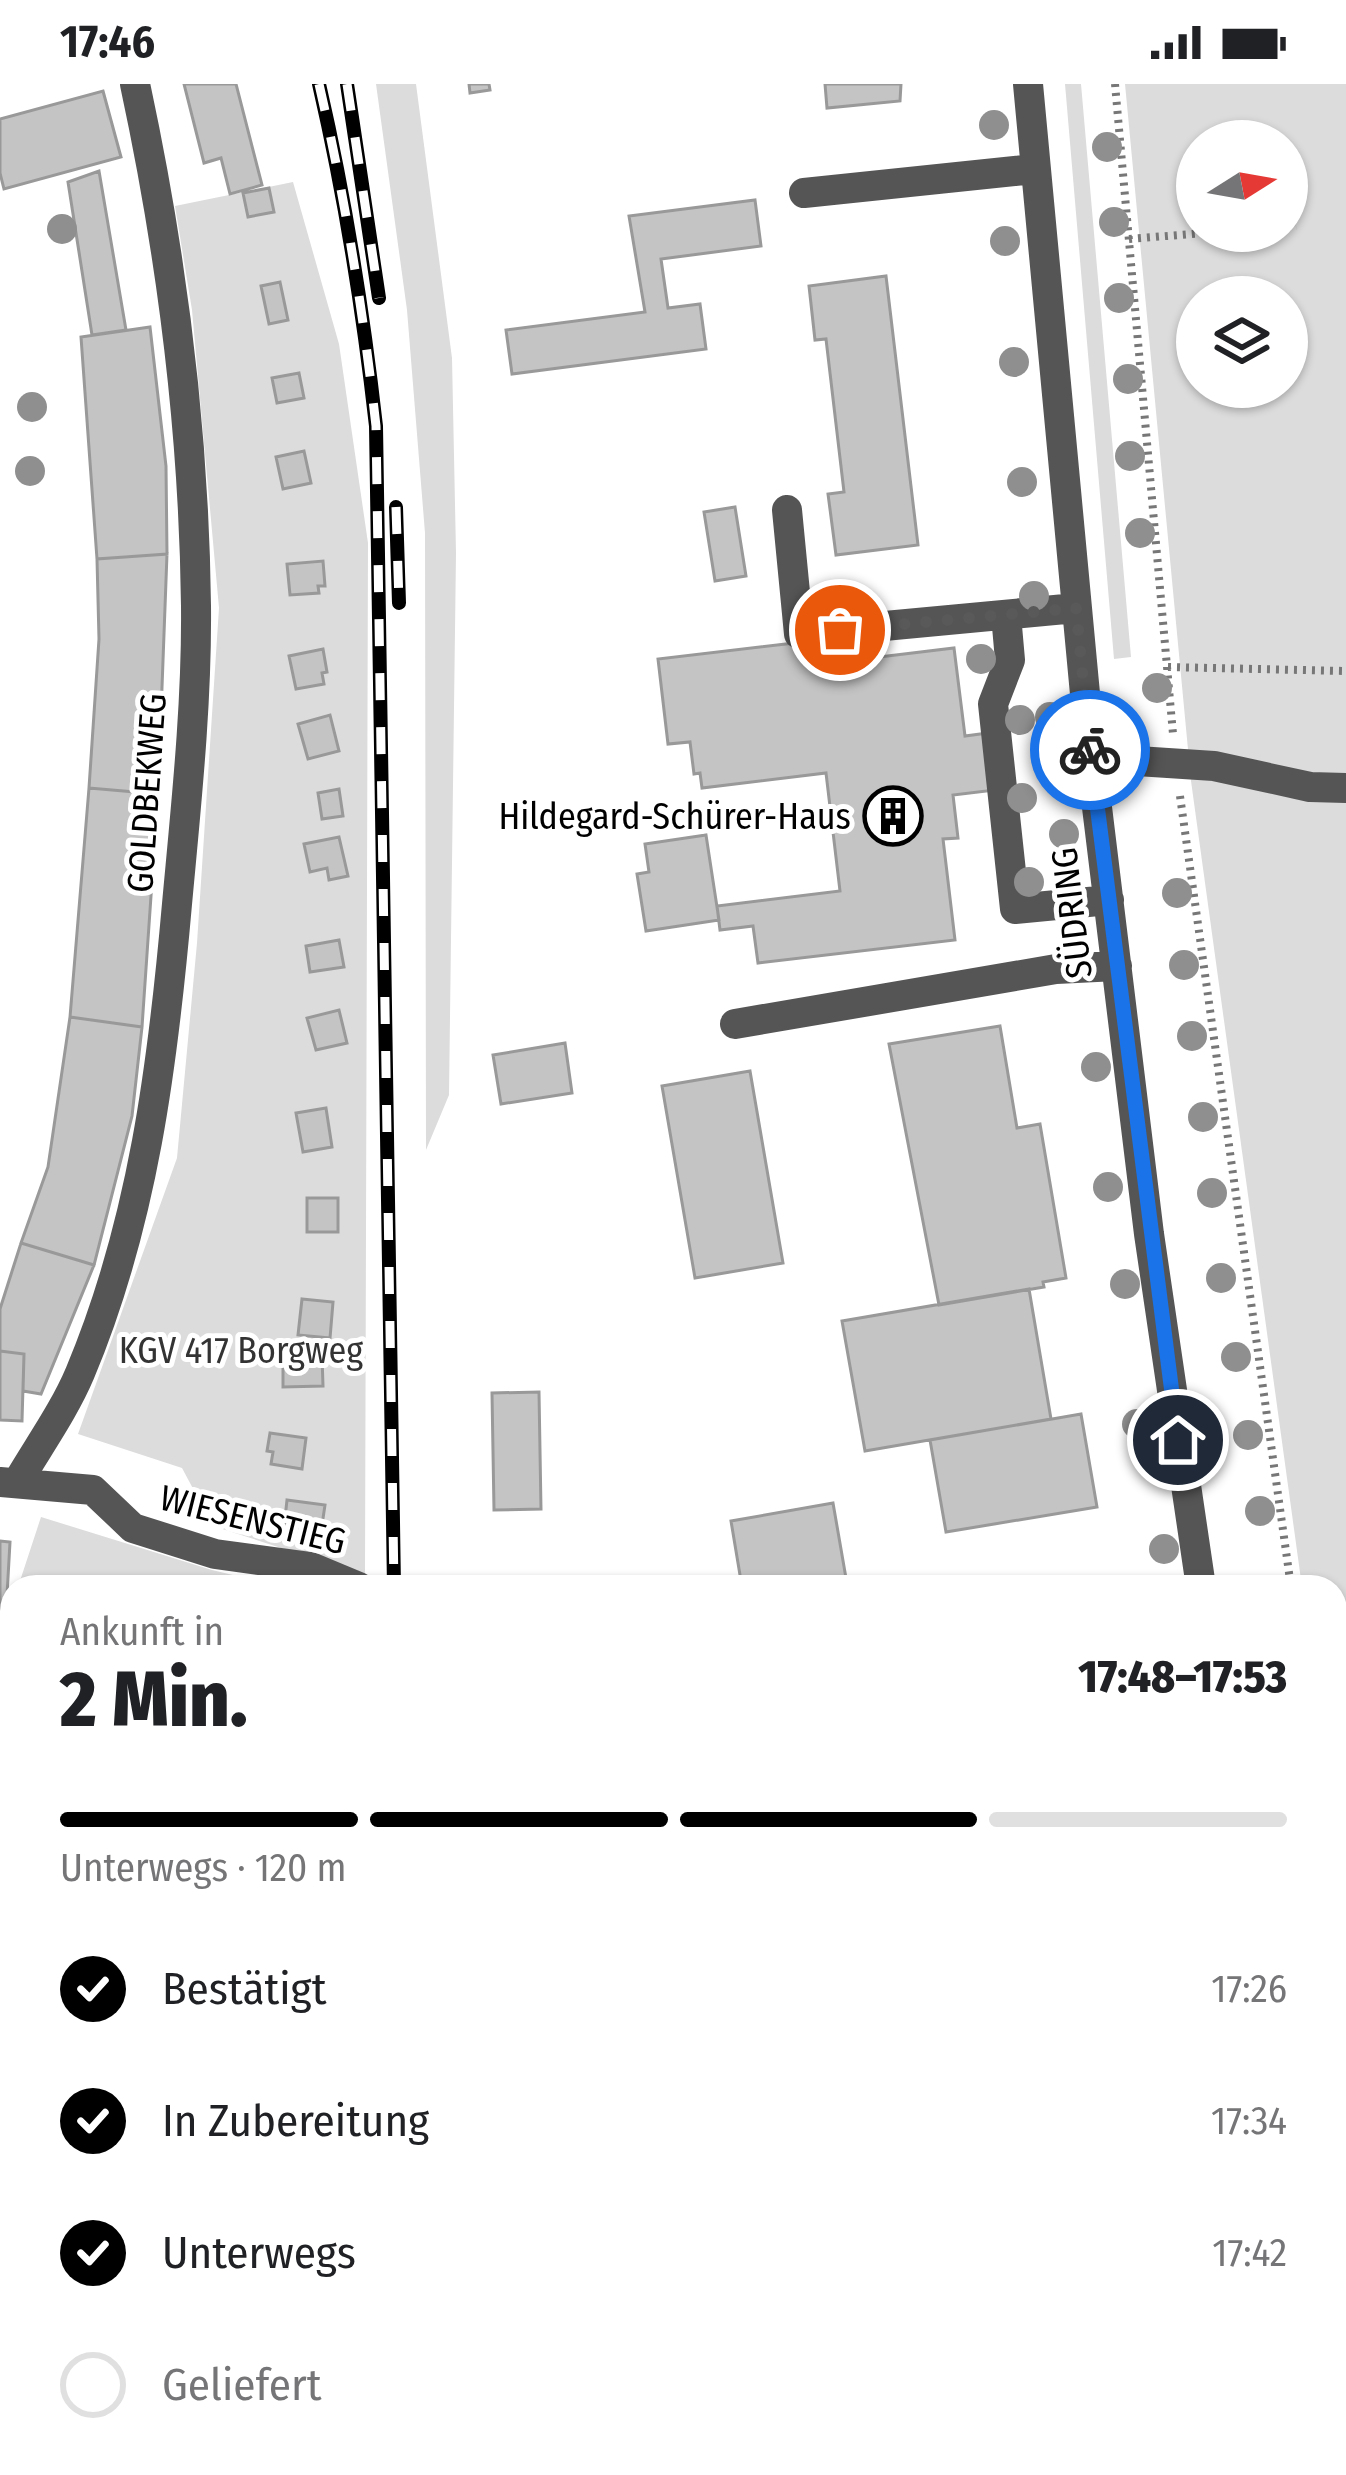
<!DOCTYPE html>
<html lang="de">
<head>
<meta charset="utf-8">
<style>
	body { margin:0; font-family:"Fira Sans Condensed",sans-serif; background:#f6f6f6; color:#202124; height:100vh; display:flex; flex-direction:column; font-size:45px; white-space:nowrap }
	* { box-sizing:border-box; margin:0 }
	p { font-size:39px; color:#757577 }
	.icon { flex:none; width:66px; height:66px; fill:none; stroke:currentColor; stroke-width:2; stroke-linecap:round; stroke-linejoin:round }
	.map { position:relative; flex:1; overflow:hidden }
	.sheet { position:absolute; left:0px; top:1491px; width:1347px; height:900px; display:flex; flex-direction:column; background:#fff; border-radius:36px 36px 0 0; box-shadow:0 3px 9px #0004 }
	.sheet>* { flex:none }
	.needle { width:78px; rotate:79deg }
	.fabs { position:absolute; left:1176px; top:36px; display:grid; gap:24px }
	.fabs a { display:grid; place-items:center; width:132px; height:132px; border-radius:50%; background:#fff; box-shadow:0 3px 9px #0004; font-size:60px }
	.pin { position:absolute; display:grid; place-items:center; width:102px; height:102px; color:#fff; margin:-51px; border:6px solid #fff; border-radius:50%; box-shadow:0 3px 12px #0007 }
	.courier { position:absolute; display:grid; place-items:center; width:120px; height:120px; margin:-60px; border:9px solid #1a73e8; border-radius:50%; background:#fff; color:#222; box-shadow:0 3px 15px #0007 }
	.overview em { font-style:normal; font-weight:800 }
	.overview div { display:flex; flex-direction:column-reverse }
	.overview { display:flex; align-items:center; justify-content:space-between; height:204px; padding:0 60px }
	h1 { font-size:78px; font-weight:800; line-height:90px }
	.bar { display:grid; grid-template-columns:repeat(4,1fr); gap:18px 12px; align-content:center; height:144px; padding:0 60px }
	.bar i { height:15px; border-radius:9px; background:#e0e0e0 }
	.bar .on { background:#000 }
	.bar p { grid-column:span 4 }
	ol { padding:0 60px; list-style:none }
	li { display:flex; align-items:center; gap:36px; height:132px }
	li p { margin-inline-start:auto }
	li .icon { padding:12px; border-radius:50%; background:#000; color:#fff; stroke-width:4 }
	li:last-child { color:#757577 }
	li i { width:66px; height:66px; border:6px solid #e0e0e0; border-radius:50% }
	.status { display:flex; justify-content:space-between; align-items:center; height:84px; padding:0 60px; background:#fff; direction:ltr }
	.status svg { height:33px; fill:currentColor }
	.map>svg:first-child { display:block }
</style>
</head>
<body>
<div class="status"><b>17:46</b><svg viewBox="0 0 49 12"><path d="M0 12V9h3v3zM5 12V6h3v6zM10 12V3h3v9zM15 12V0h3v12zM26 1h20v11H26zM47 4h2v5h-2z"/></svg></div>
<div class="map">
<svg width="1346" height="2391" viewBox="0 0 1346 2391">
	<rect width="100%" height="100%" fill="#fff"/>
	<path fill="#dcdcdc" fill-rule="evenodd" d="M376,0H416L452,274L456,469L449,1011L426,1066L425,449L407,226Z
		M1065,0H1081L1131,573L1114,575Z
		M1125,0H1346V1782L1335,1713V1503H1302L1191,697ZM1197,57H1287V147H1197ZM1197,213H1287V303H1197Z
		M293,98L339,260L368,459L365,1491L213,1442L182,1384L78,1350L177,1074L197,859L219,524L192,226L175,122Z
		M41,1433L212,1486L283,1503H18Z
		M12,1520V1936L0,1927V1556Z
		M1346,2301V2391H1303L1305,2379H1335V2340L1344,2330Z
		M622,2379H1218L1217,2391H635Z"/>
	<path fill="#a3a3a3" d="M0,1927L12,1936V2142L0,2133Z
		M346,2379H622L635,2391H363Z"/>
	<path fill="#c4c4c4" stroke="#999" stroke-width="3" d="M184,0H236L262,101L230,110L221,74L204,79Z
		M469,0H489L490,6L470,9Z
		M825,0H901L900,17L827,24Z
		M103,7L121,73L4,105L0,89V35Z
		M99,87L126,246L92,251L68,98Z
		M269,104L274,128L248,133L243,109Z
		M755,116L761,162L661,175L668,224L700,220L706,265L512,290L506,246L645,228L629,132Z
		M886,192L918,461L836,471L828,410L844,408L826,255L815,256L809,202Z
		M280,198L288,236L269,240L261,202Z
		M150,243L166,382L167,470L97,475L81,253Z
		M299,289L304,314L277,319L272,294Z
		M304,367L311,399L283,405L276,373Z
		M735,423L746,492L715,497L704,428Z
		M167,470L158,710L89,704L99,555L97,475Z
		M323,477L325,502H318L319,509L290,511L287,480Z
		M812,557L816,587H821V580L954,564L965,652L988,649L995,706L953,711L958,754L943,755L955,856L758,879L753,842L720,846L717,822L840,807L826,689L702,704L700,689L694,690L690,658L668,660L658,575Z
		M323,565L327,588L322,589L324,600L296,605L289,572Z
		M330,631L339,667L308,675L298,640Z
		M89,704L158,710L142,943L70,933Z
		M339,705L343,732L322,735L318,709Z
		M706,751L719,836L646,847L637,790L649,788L645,760Z
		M339,753L348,792L329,796L327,784L310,788L304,760Z
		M339,856L344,883L310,888L306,862Z
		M339,926L347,959L316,966L307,934Z
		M70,933L142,943L132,1032L94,1181L21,1159L48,1083Z
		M1000,942L1017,1044L1040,1040L1066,1194L1043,1198L1044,1203L939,1221L889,960Z
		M565,959L572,1009L501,1020L493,971Z
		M750,987L783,1179L695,1194L662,1002Z
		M326,1024L332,1063L303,1068L296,1029Z
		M307,1114H338V1148H307Z
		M21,1159L94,1181L41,1310L23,1307L24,1270L0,1267V1225Z
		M1029,1205L1051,1335L865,1367L842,1237Z
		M302,1215L333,1218L330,1254L298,1251Z
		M0,1267L24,1270L22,1337L0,1336Z
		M322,1272L323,1302L283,1303V1273Z
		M539,1308L541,1425L494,1426L492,1309Z
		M1081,1330L1097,1423L946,1448L930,1356Z
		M270,1349L306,1354L302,1385L271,1380L273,1368L267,1367Z
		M287,1416L325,1421L321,1448L284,1443Z
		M833,1419L846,1494L793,1503H742L731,1437Z
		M0,1457L10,1458L6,1529L0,1528Z
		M53,2379H271L272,2391H53Z
		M718,2379L754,2383L753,2391H717Z"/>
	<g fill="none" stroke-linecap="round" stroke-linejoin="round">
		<path stroke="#777" stroke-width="8" stroke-dasharray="3 6" stroke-linecap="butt" d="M1115,0L1173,650
			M1287,143L1296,142
			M1129,155L1229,147
			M1168,583L1346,587
			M1180,712L1291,1503
			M8,1673L12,1676
			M1335,1819L1346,1898
			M1338,2108L1346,2051
			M826,2379L827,2391"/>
		<path stroke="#555" stroke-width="30" d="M1028,0L1091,674L1149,1150L1201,1503
			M804,109L1034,85
			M787,426L799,550L1076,524
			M1006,531L1010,576L993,620L1015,825L1109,816
			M1091,674L1214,682L1310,703L1346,704
			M735,940L1056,885L1117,882
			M0,1398L93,1406L133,1444L215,1470L311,1483L359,1503
			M17,1399C38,1363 64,1327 80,1289C143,1139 163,980 177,820C186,722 197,621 196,522C194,346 172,172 135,0
			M19,2391V2379
			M1275,2391L1277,2379"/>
		<defs>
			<path id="rail" d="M319,0C345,113 363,226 376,342L394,1503
				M347,0L379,214
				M396,423L399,519
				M404,2379V2391
				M422,2379V2391"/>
		</defs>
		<use href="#rail" stroke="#000" stroke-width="14"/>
		<use href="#rail" stroke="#fff" stroke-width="9" stroke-dasharray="27" stroke-linecap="butt"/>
	</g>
	<g fill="#8f8f8f">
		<circle cx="994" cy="41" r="15"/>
		<circle cx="1107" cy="63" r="15"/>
		<circle cx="1114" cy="138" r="15"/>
		<circle cx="62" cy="145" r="15"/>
		<circle cx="1005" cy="157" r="15"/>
		<circle cx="1119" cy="214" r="15"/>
		<circle cx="1014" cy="278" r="15"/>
		<circle cx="1128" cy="295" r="15"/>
		<circle cx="32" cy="323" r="15"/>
		<circle cx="1130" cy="372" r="15"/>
		<circle cx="30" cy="387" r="15"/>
		<circle cx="1022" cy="398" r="15"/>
		<circle cx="1140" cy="449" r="15"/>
		<circle cx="1034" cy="512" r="15"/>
		<circle cx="981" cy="575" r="15"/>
		<circle cx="1157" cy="604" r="15"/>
		<circle cx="1050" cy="633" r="15"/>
		<circle cx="1020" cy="636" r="15"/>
		<circle cx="1022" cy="714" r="15"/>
		<circle cx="1064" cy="750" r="15"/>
		<circle cx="1029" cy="798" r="15"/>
		<circle cx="1177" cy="809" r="15"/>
		<circle cx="1184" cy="881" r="15"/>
		<circle cx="1192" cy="952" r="15"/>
		<circle cx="1096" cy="983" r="15"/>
		<circle cx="1203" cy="1033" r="15"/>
		<circle cx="1108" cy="1103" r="15"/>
		<circle cx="1212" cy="1109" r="15"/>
		<circle cx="1221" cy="1194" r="15"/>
		<circle cx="1125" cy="1200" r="15"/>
		<circle cx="1236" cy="1273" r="15"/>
		<circle cx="1137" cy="1340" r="15"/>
		<circle cx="1248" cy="1351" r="15"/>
		<circle cx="1260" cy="1427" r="15"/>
		<circle cx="1164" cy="1465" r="15"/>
	</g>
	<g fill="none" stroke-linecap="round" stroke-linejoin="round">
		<path stroke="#595959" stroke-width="12" stroke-dasharray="0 21.6" d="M840,546L1076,524L1090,666"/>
		<path stroke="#1a73e8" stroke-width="15" d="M1090,666L1178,1356"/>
	</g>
	<defs>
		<symbol id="building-ring" viewBox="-11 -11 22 22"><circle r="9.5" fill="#fff" stroke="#000" stroke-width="1.5"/><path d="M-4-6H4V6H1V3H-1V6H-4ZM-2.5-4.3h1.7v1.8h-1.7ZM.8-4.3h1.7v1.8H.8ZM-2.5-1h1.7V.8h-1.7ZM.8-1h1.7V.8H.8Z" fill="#000"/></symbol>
	</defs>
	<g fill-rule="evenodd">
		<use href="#building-ring" x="860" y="699" width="66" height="66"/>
	</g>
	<g text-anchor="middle" stroke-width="10" stroke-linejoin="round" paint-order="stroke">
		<g font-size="36" fill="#000" stroke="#fff">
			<text transform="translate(146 709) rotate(-86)" y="13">GOLDBEKWEG</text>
			<text transform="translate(1071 829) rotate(-97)" y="13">SÜDRING</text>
			<text transform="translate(253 1435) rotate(14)" y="13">WIESENSTIEG</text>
		</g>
		<g font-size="36" fill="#000" stroke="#fff" text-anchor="end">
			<text x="851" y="745">Hildegard-Schürer-Haus</text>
		</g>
		<g font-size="36" fill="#333" stroke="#fff">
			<text x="241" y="1279">KGV 417 Borgweg</text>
		</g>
	</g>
</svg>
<div class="fabs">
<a><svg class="needle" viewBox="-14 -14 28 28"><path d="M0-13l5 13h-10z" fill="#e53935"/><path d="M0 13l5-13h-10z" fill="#757577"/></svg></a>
<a><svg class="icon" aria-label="layers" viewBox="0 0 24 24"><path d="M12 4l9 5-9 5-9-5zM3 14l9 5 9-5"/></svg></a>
</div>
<div class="pin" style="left:840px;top:546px;background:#ea580c"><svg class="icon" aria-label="bag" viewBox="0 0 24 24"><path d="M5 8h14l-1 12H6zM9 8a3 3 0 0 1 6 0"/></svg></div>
<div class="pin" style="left:1178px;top:1356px;background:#1f2937"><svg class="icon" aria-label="home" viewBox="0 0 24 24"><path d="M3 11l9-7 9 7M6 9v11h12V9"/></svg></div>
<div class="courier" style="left:1090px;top:666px"><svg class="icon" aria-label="bike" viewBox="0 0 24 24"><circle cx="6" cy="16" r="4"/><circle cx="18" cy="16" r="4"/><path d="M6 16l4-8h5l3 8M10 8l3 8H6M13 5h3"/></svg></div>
<section class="sheet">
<div class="overview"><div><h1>2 Min.</h1><p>Ankunft in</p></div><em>17:48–17:53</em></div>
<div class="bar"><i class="on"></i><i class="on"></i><i class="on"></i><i></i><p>Unterwegs · 120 m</p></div>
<ol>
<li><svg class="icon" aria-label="check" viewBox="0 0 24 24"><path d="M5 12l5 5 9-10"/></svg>Bestätigt<p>17:26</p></li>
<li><svg class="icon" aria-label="check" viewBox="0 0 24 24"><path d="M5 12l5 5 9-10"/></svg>In Zubereitung<p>17:34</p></li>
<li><svg class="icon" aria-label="check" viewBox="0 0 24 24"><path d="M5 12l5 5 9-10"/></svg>Unterwegs<p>17:42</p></li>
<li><i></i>Geliefert</li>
</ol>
</section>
</div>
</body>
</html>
